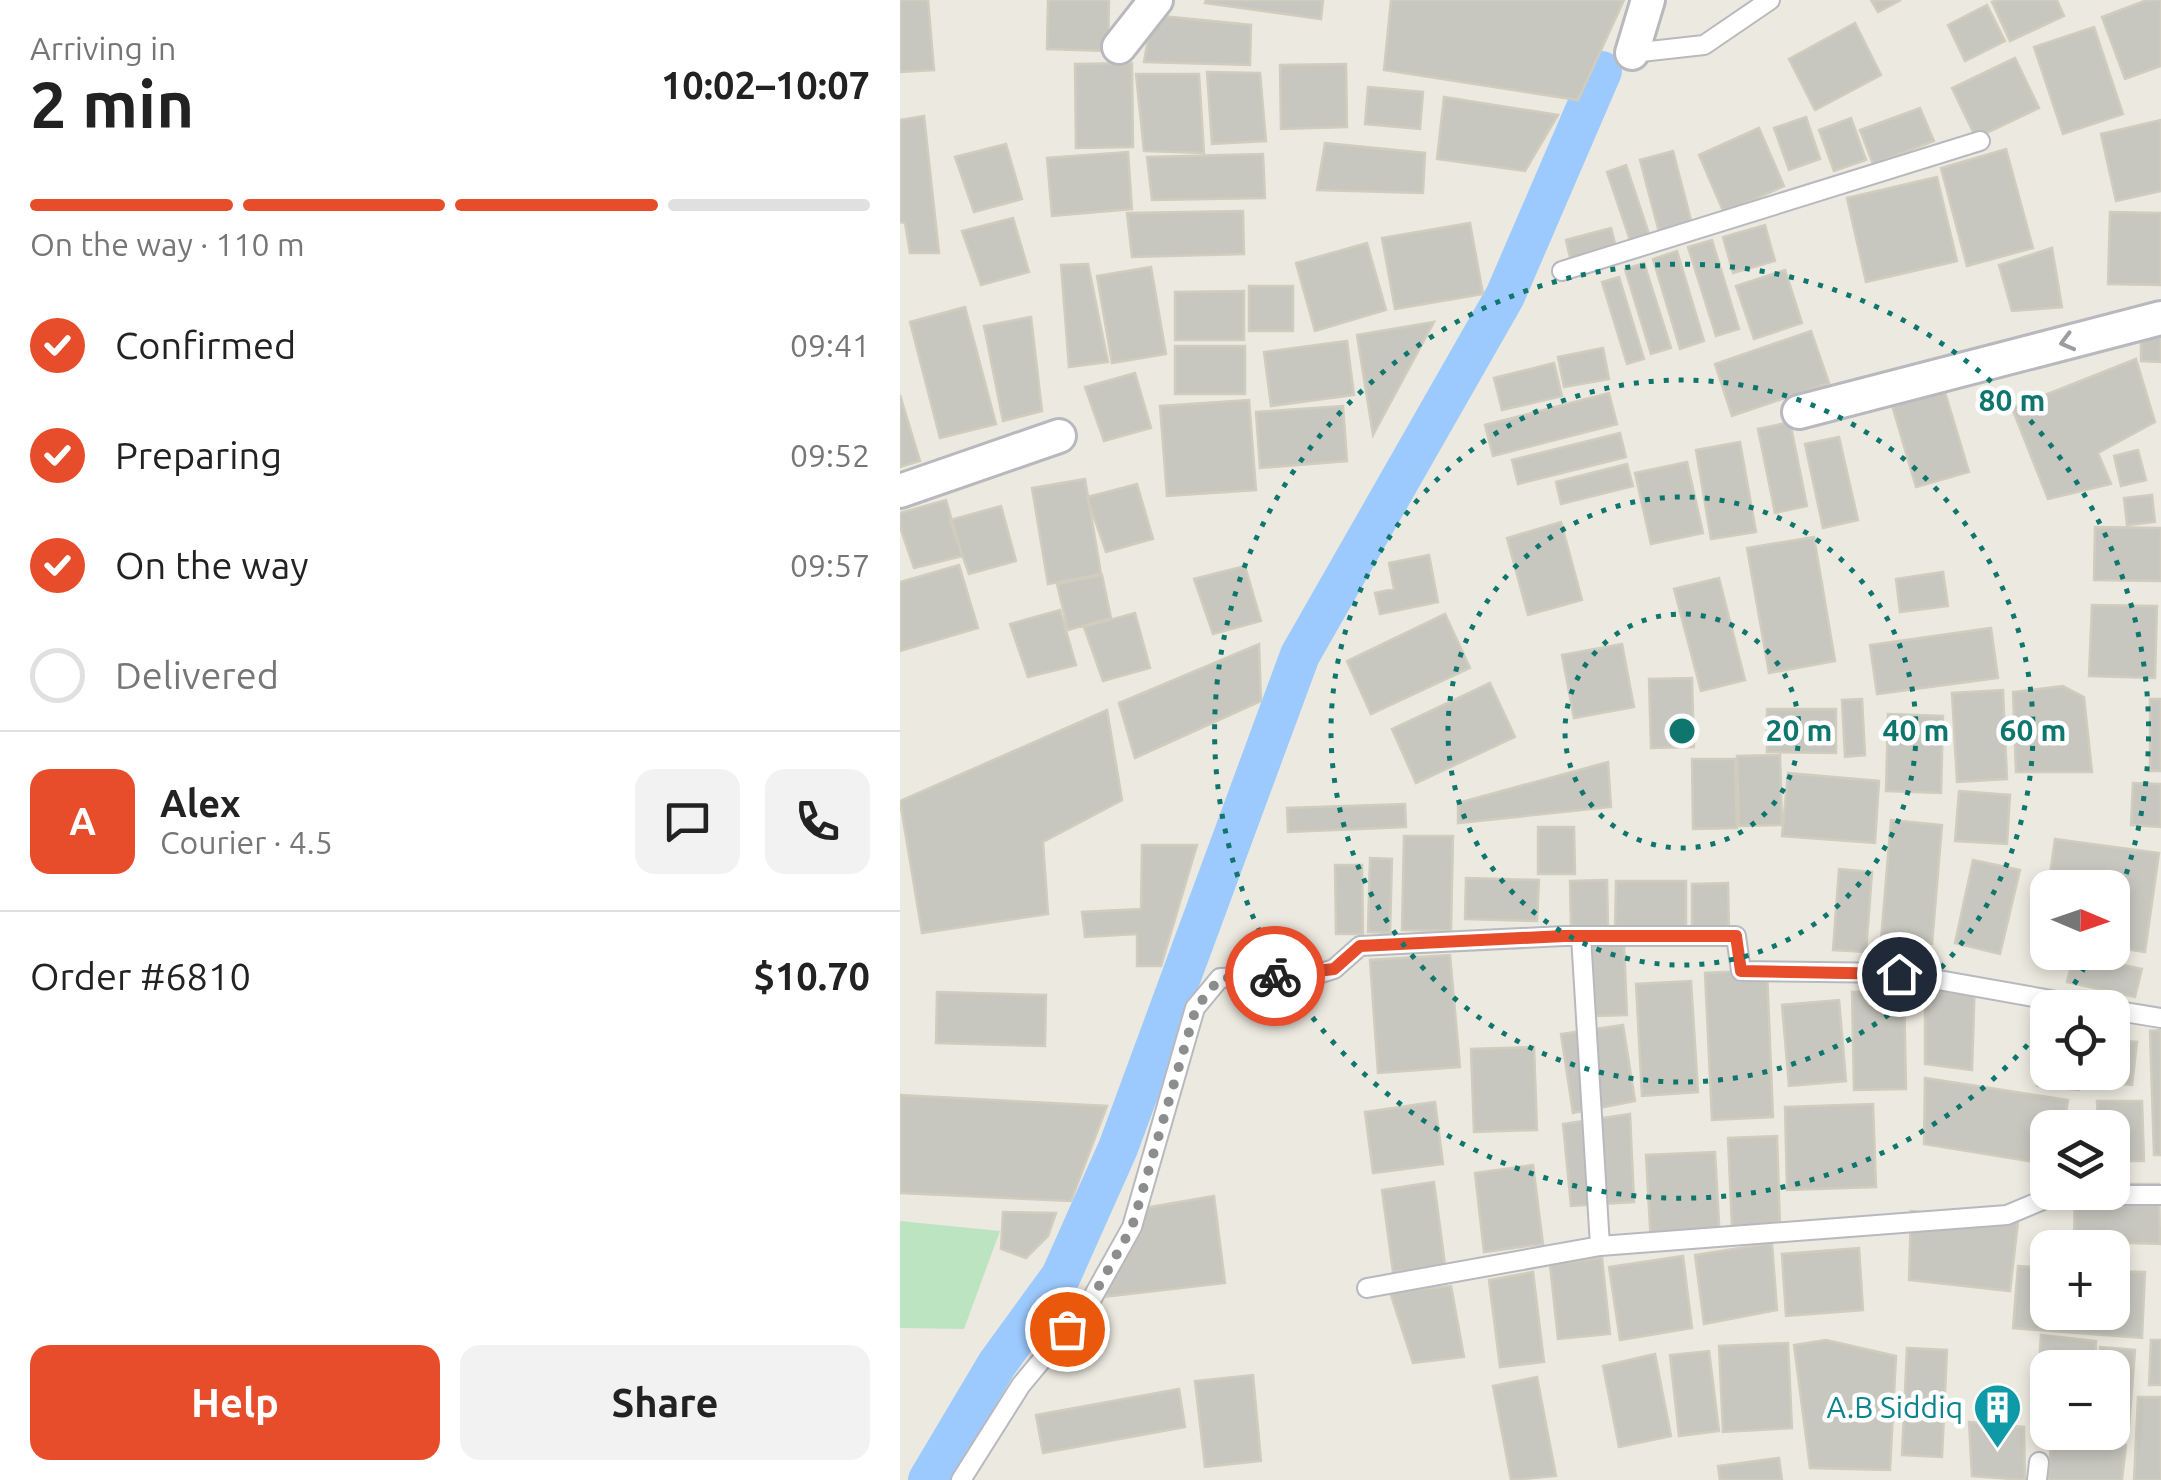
<!DOCTYPE html>
<html lang="en">
<head>
<meta charset="utf-8">
<style>
	body { margin:0; font-family:Ubuntu,sans-serif; background:#f2f2f2; color:#222; height:100vh; display:flex; flex-direction:column; font-size:38px; white-space:nowrap }
	* { box-sizing:border-box; margin:0 }
	p { font-size:32px; color:#767676 }
	.icon { flex:none; width:55px; height:55px; fill:none; stroke:currentColor; stroke-width:2; stroke-linecap:round; stroke-linejoin:round }
	.map { position:relative; flex:1; overflow:hidden }
	.side { display:flex; flex-direction:column; background:#fff; width:900px }
	.side>* { flex:none }
	.needle { width:65px; rotate:92deg }
	.buttons { position:absolute; left:1130px; top:870px; display:grid; gap:20px }
	.buttons a { display:grid; place-items:center; width:100px; height:100px; border-radius:20px; background:#fff; box-shadow:0 5px 15px #0003; font-size:50px }
	.pin { position:absolute; display:grid; place-items:center; width:85px; height:85px; color:#fff; margin:-42px; border:5px solid #fff; border-radius:50%; box-shadow:0 2px 10px #0007 }
	.courier { position:absolute; display:grid; place-items:center; width:100px; height:100px; margin:-50px; border:8px solid #e74d2a; border-radius:50%; background:#fff; color:#222; box-shadow:0 2px 12px #0007 }
	.summary em { font-style:normal; font-weight:700 }
	.summary div { display:flex; flex-direction:column-reverse }
	.summary { display:flex; align-items:center; justify-content:space-between; height:170px; padding:0 30px }
	h1 { font-size:65px; font-weight:700; line-height:75px }
	.bar { display:grid; grid-template-columns:repeat(4,1fr); gap:15px 10px; align-content:center; height:120px; padding:0 30px }
	.bar i { height:12px; border-radius:8px; background:#e0e0e0 }
	.bar .current { background:#e74d2a }
	.bar p { grid-column:span 4 }
	.line { display:flex; align-items:center; gap:25px; padding:0 30px; border-top:2px solid #e0e0e0 }
	.line div { flex:1 }
	.round { display:grid; place-items:center; flex:none; width:105px; height:105px; border-radius:20px; background:#f2f2f2 }
	ol { padding:0 30px; list-style:none }
	li { display:flex; align-items:center; gap:30px; height:110px }
	li p { margin-inline-start:auto }
	li .icon { padding:10px; border-radius:50%; background:#e74d2a; color:#fff; stroke-width:4 }
	li:last-child { color:#767676 }
	li i { width:55px; height:55px; border:5px solid #e0e0e0; border-radius:50% }
	.primary-button { display:flex; gap:20px; margin-top:auto; padding:20px 30px }
	.primary-button a { flex:1; height:115px; border-radius:20px; background:#e74d2a; color:#fff; font-size:40px; font-weight:700; line-height:115px; text-align:center }
	.primary-button a+a { background:#f2f2f2; color:#222 }
	main { display:flex; flex:1; min-height:0 }
	.map>svg:first-child { display:block }
</style>
</head>
<body>
<main>
<section class="side">
<div class="summary"><div><h1>2 min</h1><p>Arriving in</p></div><em>10:02–10:07</em></div>
<div class="bar"><i class="current"></i><i class="current"></i><i class="current"></i><i></i><p>On the way · 110 m</p></div>
<ol>
<li><svg class="icon" aria-label="check" viewBox="0 0 24 24"><path d="M5 12l5 5 9-10"/></svg>Confirmed<p>09:41</p></li>
<li><svg class="icon" aria-label="check" viewBox="0 0 24 24"><path d="M5 12l5 5 9-10"/></svg>Preparing<p>09:52</p></li>
<li><svg class="icon" aria-label="check" viewBox="0 0 24 24"><path d="M5 12l5 5 9-10"/></svg>On the way<p>09:57</p></li>
<li><i></i>Delivered</li>
</ol>
<div class="line" style="height:180px"><b class="round" style="background:#e74d2a;color:#fff">A</b><div><b>Alex</b><p>Courier · 4.5</p></div><a class="round"><svg class="icon" aria-label="chat" viewBox="0 0 24 24"><path d="M4 5h16v11H9l-5 4z"/></svg></a><a class="round"><svg class="icon" aria-label="phone" viewBox="0 0 24 24"><path d="M5 4h4l2 5-3 2q2 4 5 5l2-3 5 2v4C11 20 4 13 5 4z"/></svg></a></div>
<div class="line" style="height:130px"><div>Order #6810</div><b>$10.70</b></div>
<div class="primary-button"><a>Help</a><a>Share</a></div>
</section>
<div class="map">
<svg width="1261" height="1480" viewBox="0 0 1261 1480">
	<rect width="100%" height="100%" fill="#eceae0"/>
	<path fill="#bce4c0" d="M0,1221L100,1231L64,1329L0,1328Z"/>
	<g fill="none" stroke-linecap="round" stroke-linejoin="round">
		<path stroke="#9dcafe" stroke-width="40" d="M28,1480L97,1364L161,1276L218,1148L400,655L605,296L702,71"/>
	</g>
	<path fill="#c8c7bf" stroke="#d0cdbe" stroke-width="2.5" d="M0,0H28L34,70L0,72Z
		M148,0H209L208,51L147,49Z
		M306,0H423L421,19L305,3Z
		M491,0H724L678,100L484,70Z
		M971,0H1001L978,12Z
		M1097,0H1157L1164,16L1110,41L1092,2Z
		M1247,0H1261V66L1225,79L1202,17Z
		M1087,5L1105,41L1065,61L1048,25Z
		M252,15L351,25L350,65L244,62Z
		M955,23L981,75L915,110L889,59Z
		M1194,27L1223,114L1163,134L1134,47Z
		M1115,58L1139,108L1076,138L1052,88Z
		M232,63L233,147L176,148L175,64Z
		M446,64L447,127L381,129L380,65Z
		M307,72L360,73L366,141L312,144Z
		M236,74H299L304,153L244,151Z
		M468,87L523,92L520,129L465,124Z
		M544,97L658,115L625,171L537,159Z
		M1020,108L1034,141L973,164L960,130Z
		M24,116L39,253H10L5,223L0,222V120Z
		M906,117L920,159L889,170L874,128Z
		M951,118L966,160L934,171L919,130Z
		M1261,120V191L1216,201L1201,134Z
		M859,128L884,186L824,213L799,155Z
		M425,143L525,153L523,193L417,190Z
		M106,144L122,199L74,212L55,157Z
		M1106,149L1133,248L1067,266L1041,168Z
		M773,151L792,224L759,232L740,160Z
		M228,152L232,209L152,216L147,158Z
		M363,154L365,198L252,200L247,157Z
		M726,165L750,237L731,243L707,172Z
		M1037,177L1057,261L966,282L947,198Z
		M343,211L344,254L232,257L227,213Z
		M1210,212L1261,213V285L1208,284Z
		M113,218L129,272L81,285L62,231Z
		M570,223L583,294L495,309L482,238Z
		M865,225L875,261L833,273L823,237Z
		M711,228L717,251L671,262L666,240Z
		M812,240L839,329L816,336L788,247Z
		M467,243L486,310L415,331L396,263Z
		M1152,248L1162,307L1112,311L1099,265Z
		M777,251L804,341L780,349L753,259Z
		M744,263L771,348L751,354L725,269Z
		M188,264L208,362L169,367L161,265Z
		M251,267L266,354L212,363L197,276Z
		M885,270L902,323L854,339L836,286Z
		M719,277L744,359L727,364L702,282Z
		M349,286H393V331H349Z
		M344,291V340H275V292Z
		M65,307L96,424L40,438L10,322Z
		M131,317L142,411L103,421L84,326Z
		M534,322L473,435L457,335Z
		M1241,324L1261,325V362L1241,361Z
		M911,331L929,383L832,416L815,364Z
		M447,341L454,395L371,406L364,352Z
		M275,346H345V394H275Z
		M703,348L709,379L664,387L658,357Z
		M1236,359L1255,422L1198,453L1211,484L1148,499L1112,408Z
		M654,363L662,396L602,410L594,378Z
		M235,373L251,428L204,441L185,387Z
		M1044,389L1069,472L1016,487L992,405Z
		M709,393L717,424L593,456L585,425Z
		M0,395L20,461L0,467Z
		M349,400L356,490L267,496L260,406Z
		M443,406L447,461L360,468L356,412Z
		M890,422L907,506L875,513L858,429Z
		M720,433L726,457L618,484L612,460Z
		M939,437L958,520L923,528L905,444Z
		M840,442L856,532L811,539L796,450Z
		M1238,450L1246,480L1221,486L1214,456Z
		M787,462L803,533L751,544L735,473Z
		M727,464L733,486L661,504L656,482Z
		M185,479L201,574L148,584L132,488Z
		M237,484L253,539L206,552L187,497Z
		M1252,495L1255,522L1227,525L1224,498Z
		M46,500L62,556L14,568L0,527V513Z
		M101,506L116,561L69,574L50,520Z
		M661,522L682,600L628,615L607,538Z
		M1195,527L1261,528V581L1194,580Z
		M914,537L935,661L869,673L847,548Z
		M529,555L538,602L480,614L475,593L494,589L489,563Z
		M59,565L78,628L0,651V582Z
		M345,566L361,621L313,634L294,579Z
		M1043,572L1048,606L1000,612L996,579Z
		M202,575L211,618L168,630L157,584Z
		M819,578L845,680L801,691L774,589Z
		M1192,605L1257,606L1255,678L1189,676Z
		M160,610L176,665L128,677L110,624Z
		M235,613L250,668L203,681L184,627Z
		M545,614L570,668L471,714L447,661Z
		M1091,628L1098,678L977,694L970,645Z
		M359,644L361,701L235,758L219,703Z
		M722,644L734,707L674,718L662,655Z
		M792,678L794,747L751,748L749,679Z
		M590,683L615,737L516,783L492,729Z
		M1163,686L1184,697L1192,772H1116L1113,692Z
		M1103,690L1107,779L1057,782L1052,693Z
		M962,699L965,755L945,757L942,700Z
		M1250,699H1261V771H1250Z
		M867,709H936V753L867,752Z
		M207,710L222,800L143,842L148,914L22,933L0,801Z
		M988,714L1043,716L1041,793L986,791Z
		M880,755L882,825L839,826L837,756Z
		M792,759H835L837,828L793,829Z
		M708,762L711,807L558,823V803Z
		M888,773L979,781L975,843L882,836Z
		M1233,783L1261,784V827L1231,825Z
		M1059,791L1110,795L1107,844L1055,841Z
		M505,804L506,827L388,832L387,808Z
		M991,820L1042,825L1032,944L981,940Z
		M638,827H674L675,874H638Z
		M504,836H553L551,931L502,930Z
		M1155,839L1259,853L1245,952L1212,947V888H1148Z
		M242,845H297L261,966H237V934L185,937L182,912L241,909Z
		M470,858L492,859L490,933L468,932Z
		M1073,860L1120,870L1100,954L1055,943Z
		M435,865H462L463,934H436Z
		M939,869L972,872L966,952L933,950Z
		M566,878L639,880L637,921L565,919Z
		M707,880L708,928H671L670,881Z
		M716,881H786V929H715Z
		M828,883L829,931H792V884Z
		M724,944L727,1015L694,1016L690,946Z
		M1174,954L1242,969L1235,997L1167,982Z
		M550,955L560,1067L478,1073L470,960Z
		M867,970L873,1117L812,1120L805,973Z
		M1025,977H1075L1072,1070L1025,1064Z
		M791,981L798,1092L742,1096L736,984Z
		M1004,990L1006,1089L954,1090L952,992Z
		M37,992L146,995L145,1046L36,1043Z
		M939,1000L946,1081L889,1086L882,1005Z
		M1145,1010L1148,1072H1181L1179,1090L1137,1086Z
		M723,1025L735,1101L673,1113L661,1034Z
		M1261,1030V1155H1254L1250,1031Z
		M1212,1040L1237,1042L1232,1085L1196,1082L1197,1072H1212Z
		M634,1047L637,1130L574,1132L571,1049Z
		M1025,1078L1168,1100L1164,1128L1137,1131L1134,1162L1024,1144Z
		M0,1095L207,1106L171,1201L0,1193Z
		M1197,1101H1242L1244,1161H1212V1128H1198Z
		M535,1102L543,1164L473,1173L465,1112Z
		M973,1104L976,1187L887,1190L885,1107Z
		M730,1114L734,1202L671,1206L663,1124Z
		M1168,1121L1195,1122V1128H1167Z
		M877,1136L880,1226L832,1228L828,1138Z
		M815,1152L820,1241L751,1245L746,1155Z
		M633,1165L643,1244L584,1252L575,1173Z
		M534,1182L545,1265L493,1272L482,1190Z
		M1212,1184H1259L1260,1244L1174,1241L1175,1192H1212Z
		M314,1196L325,1283L186,1299L245,1208Z
		M1011,1211L1118,1222L1110,1291L1009,1280Z
		M103,1212L156,1213L148,1236L126,1258L101,1249Z
		M872,1243L877,1310L804,1324L795,1255Z
		M959,1248L963,1310L886,1316L882,1254Z
		M783,1256L792,1328L720,1340L709,1267Z
		M702,1258L710,1334L658,1339L650,1265Z
		M1118,1266L1148,1268V1312H1212V1271L1245,1272L1242,1338L1113,1328Z
		M633,1272L644,1362L600,1367L589,1280Z
		M551,1286L564,1357L513,1363L490,1292Z
		M1141,1335L1196,1341L1195,1368H1148V1410L1136,1409Z
		M926,1340L996,1356L990,1470L910,1468L894,1345Z
		M1251,1340H1261V1385H1249Z
		M888,1343L892,1428L823,1432L819,1346Z
		M1200,1347L1235,1350L1229,1426L1212,1424V1368H1199Z
		M1007,1348L1047,1350L1042,1457L1002,1455Z
		M809,1351L819,1431L779,1436L770,1355Z
		M755,1354L771,1436L719,1447L703,1366Z
		M353,1375L361,1461L305,1467L295,1381Z
		M637,1377L656,1476L611,1480L593,1386Z
		M279,1389L285,1427L143,1453L136,1415Z
		M1238,1397H1261V1480H1234Z
		M1069,1422L1124,1427L1125,1480L1072,1476Z
		M1151,1443L1226,1445L1222,1480H1148Z
		M879,1458L882,1480H820L818,1466Z"/>
	<g fill="none" stroke-linecap="round" stroke-linejoin="round">
		<defs>
			<path id="service" d="M732,53L804,45L870,0
				M662,271L1080,141
				M1212,1010L1261,1018
				M700,1246L1107,1215L1155,1195H1261
				M467,1288L700,1246L681,936
				M61,1480L121,1385L190,1302L232,1227L295,1008L320,978L418,974L434,969L460,946L664,936H836L841,971L999,973L1196,1008
				M1137,1480L1139,1462"/>
			<path id="minor" d="M219,47L256,0
				M732,53L748,0
				M899,412L1261,318
				M0,491L159,436"/>
		</defs>
		<use href="#service" stroke="#b8b9bf" stroke-width="22"/>
		<use href="#minor" stroke="#b8b9bf" stroke-width="38"/>
		<use href="#service" stroke="#fff" stroke-width="18"/>
		<use href="#minor" stroke="#fff" stroke-width="32"/>
	</g>
	<defs><path id="oneway-chevron" d="M-2-3.5L2.5 0L-2 3.5" fill="none" stroke-width="1.6" stroke-linecap="round" stroke-linejoin="round" transform="scale(2.5)"/></defs>
	<use stroke="#9b9da0" href="#oneway-chevron" transform="translate(1167 342) rotate(165)"/>
	<g fill="none" stroke-linecap="round" stroke-linejoin="round">
		<path stroke="#8c8d8d" stroke-width="10" stroke-dasharray="0 18" d="M167,1329L190,1302L232,1227L296,1008L320,978L375,976"/>
		<path stroke="#e74d2a" stroke-width="12" d="M375,976L434,969L460,946L664,936H836L841,971L999,974"/>
	</g>
	<g fill="none" stroke="#0f766e" stroke-width="5" stroke-dasharray="5 10">
		<circle cx="782" cy="731" r="117"/>
		<circle cx="782" cy="731" r="234"/>
		<circle cx="782" cy="731" r="351"/>
		<path d="M1192 954A467 467 0 0 1 1160 1005M1147 1022A467 467 0 1 1 1213 910"/>
	</g>
	<defs>
		<symbol id="building-pin" viewBox="-11 -11 22 30"><path d="M0 17L-7.5 6A9.5 9.5 0 1 1 7.5 6Z" fill="#0f9aa8" stroke="#fff"/><path d="M-4-6H4V6H1V3H-1V6H-4ZM-2.5-4.3h1.7v1.8h-1.7ZM.8-4.3h1.7v1.8H.8ZM-2.5-1h1.7V.8h-1.7ZM.8-1h1.7V.8H.8Z" fill="#fff"/></symbol>
	</defs>
	<g fill-rule="evenodd">
		<use href="#building-pin" x="1070" y="1380" width="55" height="75"/>
	</g>
	<g text-anchor="middle" stroke-width="9" stroke-linejoin="round" paint-order="stroke">
		<g font-size="30" fill="#0d838f" stroke="#fff" text-anchor="end">
			<text x="1063" y="1418">A.B Siddiq</text>
		</g>
	</g>
	<circle cx="782" cy="731" r="15" fill="#0f766e" stroke="#fff" stroke-width="5"/>
	<g font-size="30" text-anchor="middle" font-weight="bold" fill="#0f766e" stroke="#fff" stroke-width="9" stroke-linejoin="round" paint-order="stroke">
		<text x="1112" y="411">80 m</text>
		<text x="899" y="741">20 m</text>
		<text x="1016" y="741">40 m</text>
		<text x="1133" y="741">60 m</text>
	</g>
</svg>
<div class="buttons">
<a><svg class="needle" viewBox="-14 -14 28 28"><path d="M0-13l5 13h-10z" fill="#e53935"/><path d="M0 13l5-13h-10z" fill="#767676"/></svg></a>
<a><svg class="icon" aria-label="locate" viewBox="0 0 24 24"><circle cx="12" cy="12" r="6"/><path d="M12 2v4M12 18v4M2 12h4M18 12h4"/></svg></a>
<a><svg class="icon" aria-label="layers" viewBox="0 0 24 24"><path d="M12 4l9 5-9 5-9-5zM3 14l9 5 9-5"/></svg></a>
<a>+</a>
<a>−</a>
</div>
<div class="pin" style="left:167px;top:1329px;background:#ea580c"><svg class="icon" aria-label="bag" viewBox="0 0 24 24"><path d="M5 8h14l-1 12H6zM9 8a3 3 0 0 1 6 0"/></svg></div>
<div class="pin" style="left:999px;top:974px;background:#1f2937"><svg class="icon" aria-label="home" viewBox="0 0 24 24"><path d="M3 11l9-7 9 7M6 9v11h12V9"/></svg></div>
<div class="courier" style="left:375px;top:976px"><svg class="icon" aria-label="bike" viewBox="0 0 24 24"><circle cx="6" cy="16" r="4"/><circle cx="18" cy="16" r="4"/><path d="M6 16l4-8h5l3 8M10 8l3 8H6M13 5h3"/></svg></div>
</div>
</main>
</body>
</html>
